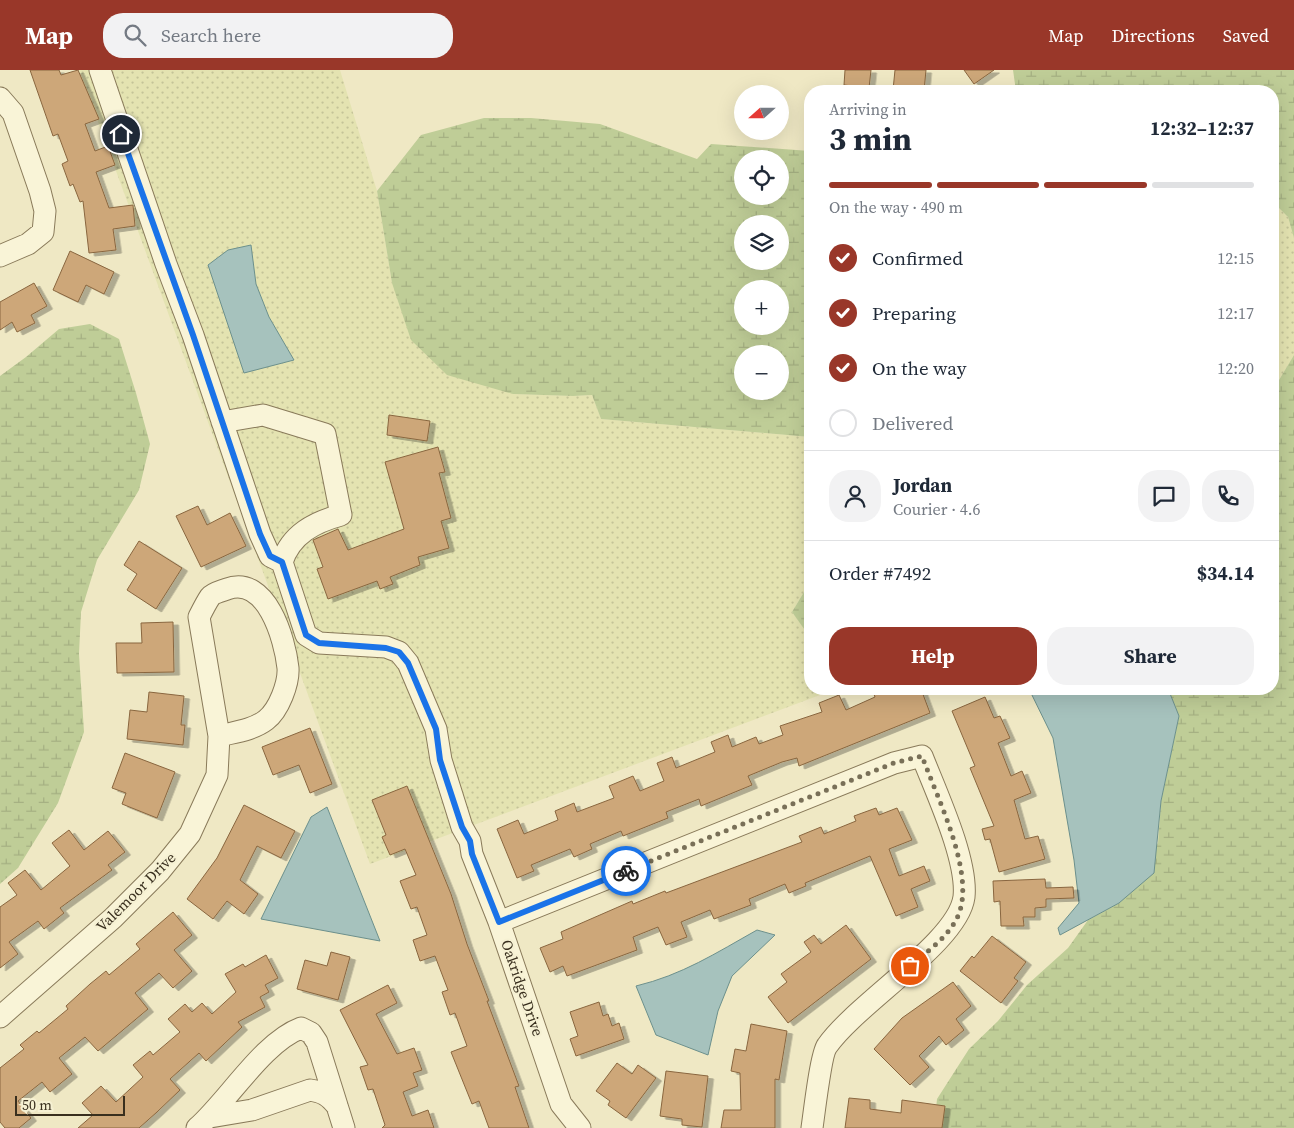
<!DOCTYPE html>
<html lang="en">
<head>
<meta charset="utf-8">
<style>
	body { margin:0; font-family:"Source Serif 4",serif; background:#f2f2f3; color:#1f2937; height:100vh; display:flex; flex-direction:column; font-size:19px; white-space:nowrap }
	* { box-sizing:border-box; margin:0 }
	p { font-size:16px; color:#747a83 }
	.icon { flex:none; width:28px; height:28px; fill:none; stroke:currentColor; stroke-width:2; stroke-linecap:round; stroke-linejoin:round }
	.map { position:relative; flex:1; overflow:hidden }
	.sheet { position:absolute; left:804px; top:15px; width:475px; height:610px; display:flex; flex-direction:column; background:#fff; border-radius:20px; box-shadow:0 5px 20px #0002 }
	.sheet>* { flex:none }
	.needle { width:32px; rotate:249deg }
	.controls { position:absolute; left:734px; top:15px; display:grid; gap:10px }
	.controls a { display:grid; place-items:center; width:55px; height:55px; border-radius:50%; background:#fff; box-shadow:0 5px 20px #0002; font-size:25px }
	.scale { position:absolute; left:15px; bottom:12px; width:110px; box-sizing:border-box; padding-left:5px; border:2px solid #392f1e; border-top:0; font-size:14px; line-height:18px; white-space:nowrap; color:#392f1e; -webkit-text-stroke:4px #f6f1d3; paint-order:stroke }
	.pin { position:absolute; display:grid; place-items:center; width:42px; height:42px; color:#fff; margin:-21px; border:2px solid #fff; border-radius:50%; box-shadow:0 1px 5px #0007 }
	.courier { position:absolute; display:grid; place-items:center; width:50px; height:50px; margin:-25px; border:4px solid #1a73e8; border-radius:50%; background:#fff; color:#222; box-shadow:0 1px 6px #0007 }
	.headline em { font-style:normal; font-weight:700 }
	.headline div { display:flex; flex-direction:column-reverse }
	.headline { display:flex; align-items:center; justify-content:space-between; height:85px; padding:0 25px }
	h1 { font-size:32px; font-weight:700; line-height:38px }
	.bar { display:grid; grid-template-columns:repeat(4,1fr); gap:8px 5px; align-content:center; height:60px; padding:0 25px }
	.bar i { height:6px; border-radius:4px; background:#e0e1e3 }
	.bar .on { background:#993729 }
	.bar p { grid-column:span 4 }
	.line { display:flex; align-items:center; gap:12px; padding:0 25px; border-top:1px solid #e0e1e3 }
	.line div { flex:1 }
	.round { display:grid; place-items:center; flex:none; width:52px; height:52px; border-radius:20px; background:#f2f2f3 }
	ol { padding:0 25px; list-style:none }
	li { display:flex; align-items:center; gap:15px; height:55px }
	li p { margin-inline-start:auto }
	li .icon { padding:5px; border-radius:50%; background:#993729; color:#fff; stroke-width:4 }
	li:last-child { color:#747a83 }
	li i { width:28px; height:28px; border:2px solid #e0e1e3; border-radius:50% }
	.button { display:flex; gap:10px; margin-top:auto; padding:10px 25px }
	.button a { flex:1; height:58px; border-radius:20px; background:#993729; color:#fff; font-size:20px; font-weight:700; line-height:58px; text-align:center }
	.button a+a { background:#f2f2f3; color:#1f2937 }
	header { display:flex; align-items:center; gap:30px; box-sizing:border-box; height:70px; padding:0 25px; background:#993729; color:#fff }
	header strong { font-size:24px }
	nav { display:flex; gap:28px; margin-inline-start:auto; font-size:18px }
	.search { width:350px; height:45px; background:#f2f2f3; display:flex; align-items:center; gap:12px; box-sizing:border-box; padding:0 18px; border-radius:20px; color:#747a83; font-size:19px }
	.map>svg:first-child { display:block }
</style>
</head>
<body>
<header>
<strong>Map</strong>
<div class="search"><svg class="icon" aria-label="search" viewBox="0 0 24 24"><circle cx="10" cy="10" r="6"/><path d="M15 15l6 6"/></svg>Search here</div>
<nav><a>Map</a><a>Directions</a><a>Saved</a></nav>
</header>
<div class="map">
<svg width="1294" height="1058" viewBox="0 0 1294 1058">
	<defs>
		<pattern id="farmland-dots" width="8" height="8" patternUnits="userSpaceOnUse" patternTransform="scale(1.25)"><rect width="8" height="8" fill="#e4e3b1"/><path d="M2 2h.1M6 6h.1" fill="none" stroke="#c4c398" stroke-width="1.8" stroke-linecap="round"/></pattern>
		<pattern id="wetland-marsh" width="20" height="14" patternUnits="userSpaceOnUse" patternTransform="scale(1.25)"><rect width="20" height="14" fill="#bfcd97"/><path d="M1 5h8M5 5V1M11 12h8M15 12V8" fill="none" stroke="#a5b082"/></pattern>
		<filter id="shadow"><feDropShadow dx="5.5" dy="3" stdDeviation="0" flood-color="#0004"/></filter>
	</defs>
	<rect width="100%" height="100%" fill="#efe8c4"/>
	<path fill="url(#farmland-dots)" fill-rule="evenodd" d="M79,0H340L377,121L392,213L513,324L573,326L592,325L601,349L810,367V512L792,542L807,562H810V619H836L370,794ZM251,175L256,214L269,247L294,290L244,302Z
		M1273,132L1288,147L1294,168V285L1273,320Z"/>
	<path fill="url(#wetland-marsh)" fill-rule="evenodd" d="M1013,0H1294V168L1288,147L1273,132L1272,21H1016Z
		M484,48H531L600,54L697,89L711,74L810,81V367L601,349L592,325L573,326L513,324L447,305L411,270L392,213L377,121L421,65ZM742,89H780V126H742ZM742,154H780V191H742ZM742,219H780V256H742ZM742,284H780V321H742Z
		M90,254L119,269L136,323L150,374L139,420L97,490L81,542L79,584L84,662L58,733L18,798L0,814V306L26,287L59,259Z
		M1294,285V1058H934L937,1029L969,979L998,951L1027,915L1068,878L1088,850L1119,833L1158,773L1161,731L1179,646L1169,621L1166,619H1272L1273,320Z
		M810,512V562L807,563L792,542Z"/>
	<path fill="#a6c2bd" stroke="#6c908c" d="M251,175L256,214L269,247L294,290L244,303L208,195L228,180Z
		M1029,619H1166L1169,621L1179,646L1161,731L1154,803L1119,833L1060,865L1058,858L1079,833L1074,790L1053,668Z
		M327,737L380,871L261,849L311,747Z
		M757,860L775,865L732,906L718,941L708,985L656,965L636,916C682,905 716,883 757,860Z"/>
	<path fill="#cda779" stroke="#89663f" filter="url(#shadow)" d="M30,0H59L61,5L78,0L99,49L85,54L95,81L108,76L115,95L96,102L109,138L133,135L135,156L113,159L116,180L89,183L83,131L80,132L73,114L70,116L62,94L68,91L58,64L53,66Z
		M845,0H871L869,18L844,15Z
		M895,0H926L924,21L893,20Z
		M964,0H994L974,14Z
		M70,181L114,202L104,224L86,215L78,232L53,220Z
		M34,213L47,236L31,245L35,253L17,262L12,252L0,260V232Z
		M389,345L430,351L427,371L387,365Z
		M438,377L445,402L439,403L451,448L441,451L449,478L418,487L420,495L390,507L393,514L380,519L377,511L328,529L317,499L323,497L313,470L338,459L348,480L404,459L385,392Z
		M198,436L207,455L230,443L246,476L201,497L176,446Z
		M139,471L182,498L156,539L127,520L137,504L124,495Z
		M173,552L174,602L117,603L116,573H142L141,553Z
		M872,619H921L930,643L799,696L797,688L782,692L748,706L752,715L701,736L699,729L666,742L668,748L623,766L621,761L590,774L592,779L574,787L570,779L531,795L534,801L517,808L497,759L518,750L524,764L558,750L555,741L574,733L577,742L614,728L609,716L633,706L640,721L664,711L657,693L672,687L676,698L715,682L711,672L728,665L732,677L756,667L759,674L783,665L780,656L822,642L819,633L839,625L846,640L875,627Z
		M149,622L184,626L181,655H185L183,675L127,669L130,640L147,642Z
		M985,627L994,648L1000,646L1010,668L998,673L1011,706L1022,701L1031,723L1014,730L1025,769L1038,766L1045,789L999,802L990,769L985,770L982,759L994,756L970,698L975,696L952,641Z
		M310,658L332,714L310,723L299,695L273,705L262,677Z
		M125,683L175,702L157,748L122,734L126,723L112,718Z
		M407,716L451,824L467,874L489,931H487L519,1016L515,1017L529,1058H489L479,1031L472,1034L451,982L467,976L455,943L450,945L442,922L448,920L435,886L420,891L413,870L427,865L417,837L411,839L400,811L416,805L405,779L390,785L382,767L386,765L372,730Z
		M244,735L295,761L281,788L257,776L240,810L258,824L244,844L227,831L213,849L187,829L217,788Z
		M876,738L879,745L897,738L912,770L889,779L899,806L924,796L930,811L911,819L918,837L896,846L870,786L805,813L806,816L789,823L785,814L749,829L751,835L714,849L710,840L681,852L687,867L666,875L658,857L633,867L637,880L567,906L563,896L550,902L540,878L563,869L561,862L632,831L633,834L665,821L666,823L802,772L799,766L821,757L824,764L856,751L854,746Z
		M69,760L84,780L108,761L125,782L108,795L112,800L60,838L64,843L44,859L38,851L9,872L18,884L0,898V837L17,825L8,813L25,800L41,820L70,796L52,773Z
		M1045,809L1046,818L1073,817L1074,828L1046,829V837L1035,838V847H1023L1024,856H1001L1000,831L994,832L993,811Z
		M173,842L192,865L174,880L192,901L173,918L159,903L135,923L148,939L98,981L85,967L59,988L72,1004L50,1022L42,1012L18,1031L31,1048L19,1058H5L0,1052V998L24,979L20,975L37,961L39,963L68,939L66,936L90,914L106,901L109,905L140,879L136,874Z
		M846,855L871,889L788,953L768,927L787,912L781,904L811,882L804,872L814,865L821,874Z
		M992,866L1026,892L1014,908L1018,911L1001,933L960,901L972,886L974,888Z
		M331,882L350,887L338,930L297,919L305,890L327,896Z
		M266,885L278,908L265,915L269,922L260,927L265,937L238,952L242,957L206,991L199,983L170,1009L180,1020L157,1042L139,1058H78L93,1045L82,1033L101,1016L116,1032L143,1007L133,995L150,981L153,985L180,962L168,949L185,934L192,942L202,933L212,944L236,922L225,904L243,894L245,897Z
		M953,912L971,936L956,949L964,960L946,975L939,966L919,986L929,997L910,1015L874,979L902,948Z
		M388,915L397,933L376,944L397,984L414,978L422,1000L413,1003L418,1016L403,1022L412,1046L428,1040L434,1058H382L385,1055L373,1019L368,1020L360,997L368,995L340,940Z
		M599,932L603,946L608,944L612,956L619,953L624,969L576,986L570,969L578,966L570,942Z
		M751,954L787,961L779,1010L775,1009V1058H721L724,1040H741L740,1003L731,1001L735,979L746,981Z
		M617,993L632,1004L638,995L656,1008L626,1048L608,1035L610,1031L596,1021Z
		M666,1001L708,1006L702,1057L682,1055V1049L660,1046Z
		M849,1028L870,1030V1039L901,1043L902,1030L945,1036L942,1058H845Z"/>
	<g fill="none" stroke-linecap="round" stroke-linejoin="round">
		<defs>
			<path id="minor" d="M100,0L166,194L193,265L260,464L270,486L282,492
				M0,28L13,43L40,121L45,141L43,162L28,174L0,186
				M222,352L263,345L325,364L341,445C315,452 291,464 282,492L306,565L319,573L386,577L399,582L408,593L436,659L441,690L462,757L470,771L472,784L499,852L561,1034L580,1058
				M499,852L894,693L922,686C936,722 968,790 964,827C958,872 857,933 827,976C821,984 814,1044 812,1058
				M0,947L113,848L160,801L190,764L217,705L219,666L199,547C202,541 206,533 210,527C213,523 222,521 227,519C266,504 285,569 288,598C289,613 279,640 266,650C253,660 235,662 219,666
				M210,1047L252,1040L310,1020C323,1022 329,1026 337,1036
				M197,1058C228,1031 263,972 301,958L311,963L317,972L344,1058"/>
		</defs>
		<use href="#minor" stroke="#897a5a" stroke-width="23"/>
		<use href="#minor" stroke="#f9f4d7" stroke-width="21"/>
	</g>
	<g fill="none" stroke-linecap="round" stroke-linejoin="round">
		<path stroke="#797058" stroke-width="5" stroke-dasharray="0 9" d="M626,801L894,693L922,686C937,728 979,809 956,850C946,869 925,883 910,896"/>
		<path stroke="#1a73e8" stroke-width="6" d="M121,64L193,265L260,464L270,486L282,492L306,565L319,573L386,578L399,582L408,593L436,659L440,690L462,757L470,771L472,784L499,852L626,801"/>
	</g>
	<g text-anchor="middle" stroke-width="4.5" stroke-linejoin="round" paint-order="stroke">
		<g font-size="15" fill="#392f1e" stroke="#f6f1d3">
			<text transform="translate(136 822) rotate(-45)" y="5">Valemoor Drive</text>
			<text transform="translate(522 918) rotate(71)" y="5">Oakridge Drive</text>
		</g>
	</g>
</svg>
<div class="controls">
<a><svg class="needle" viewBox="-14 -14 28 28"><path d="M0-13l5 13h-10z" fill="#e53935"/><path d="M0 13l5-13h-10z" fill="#747a83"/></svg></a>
<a><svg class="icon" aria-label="locate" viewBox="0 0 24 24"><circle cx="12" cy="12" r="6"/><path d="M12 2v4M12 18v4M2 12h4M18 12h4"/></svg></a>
<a><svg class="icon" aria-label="layers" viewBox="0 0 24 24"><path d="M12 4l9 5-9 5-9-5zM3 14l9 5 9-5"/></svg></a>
<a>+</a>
<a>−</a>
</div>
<div class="scale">50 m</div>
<div class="pin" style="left:910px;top:896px;background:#ea580c"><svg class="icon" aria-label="bag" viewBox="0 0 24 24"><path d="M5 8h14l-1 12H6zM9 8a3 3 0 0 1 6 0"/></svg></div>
<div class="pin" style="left:121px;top:64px;background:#1f2937"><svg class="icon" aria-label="home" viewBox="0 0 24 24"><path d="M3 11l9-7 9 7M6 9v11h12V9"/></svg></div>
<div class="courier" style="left:626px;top:801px"><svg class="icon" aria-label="bike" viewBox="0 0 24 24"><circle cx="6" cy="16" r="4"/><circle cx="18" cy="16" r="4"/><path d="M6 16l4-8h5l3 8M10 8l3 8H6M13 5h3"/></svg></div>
<section class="sheet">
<div class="headline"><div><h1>3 min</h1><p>Arriving in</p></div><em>12:32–12:37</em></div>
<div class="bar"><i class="on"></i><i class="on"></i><i class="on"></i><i></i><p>On the way · 490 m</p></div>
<ol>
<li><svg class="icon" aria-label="check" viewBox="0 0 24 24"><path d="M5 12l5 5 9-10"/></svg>Confirmed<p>12:15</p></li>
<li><svg class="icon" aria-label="check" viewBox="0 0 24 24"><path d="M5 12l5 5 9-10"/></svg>Preparing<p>12:17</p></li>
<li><svg class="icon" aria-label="check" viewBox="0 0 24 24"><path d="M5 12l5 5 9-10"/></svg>On the way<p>12:20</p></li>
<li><i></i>Delivered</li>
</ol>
<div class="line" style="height:90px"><a class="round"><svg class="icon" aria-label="person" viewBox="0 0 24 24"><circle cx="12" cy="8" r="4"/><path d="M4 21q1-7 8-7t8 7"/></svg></a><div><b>Jordan</b><p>Courier · 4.6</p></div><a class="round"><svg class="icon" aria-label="chat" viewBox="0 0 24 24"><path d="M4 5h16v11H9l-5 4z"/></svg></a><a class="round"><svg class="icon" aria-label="phone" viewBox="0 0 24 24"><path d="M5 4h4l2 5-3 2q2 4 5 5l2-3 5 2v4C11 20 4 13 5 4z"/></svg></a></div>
<div class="line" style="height:65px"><div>Order #7492</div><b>$34.14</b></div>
<div class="button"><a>Help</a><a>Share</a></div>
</section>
</div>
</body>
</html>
